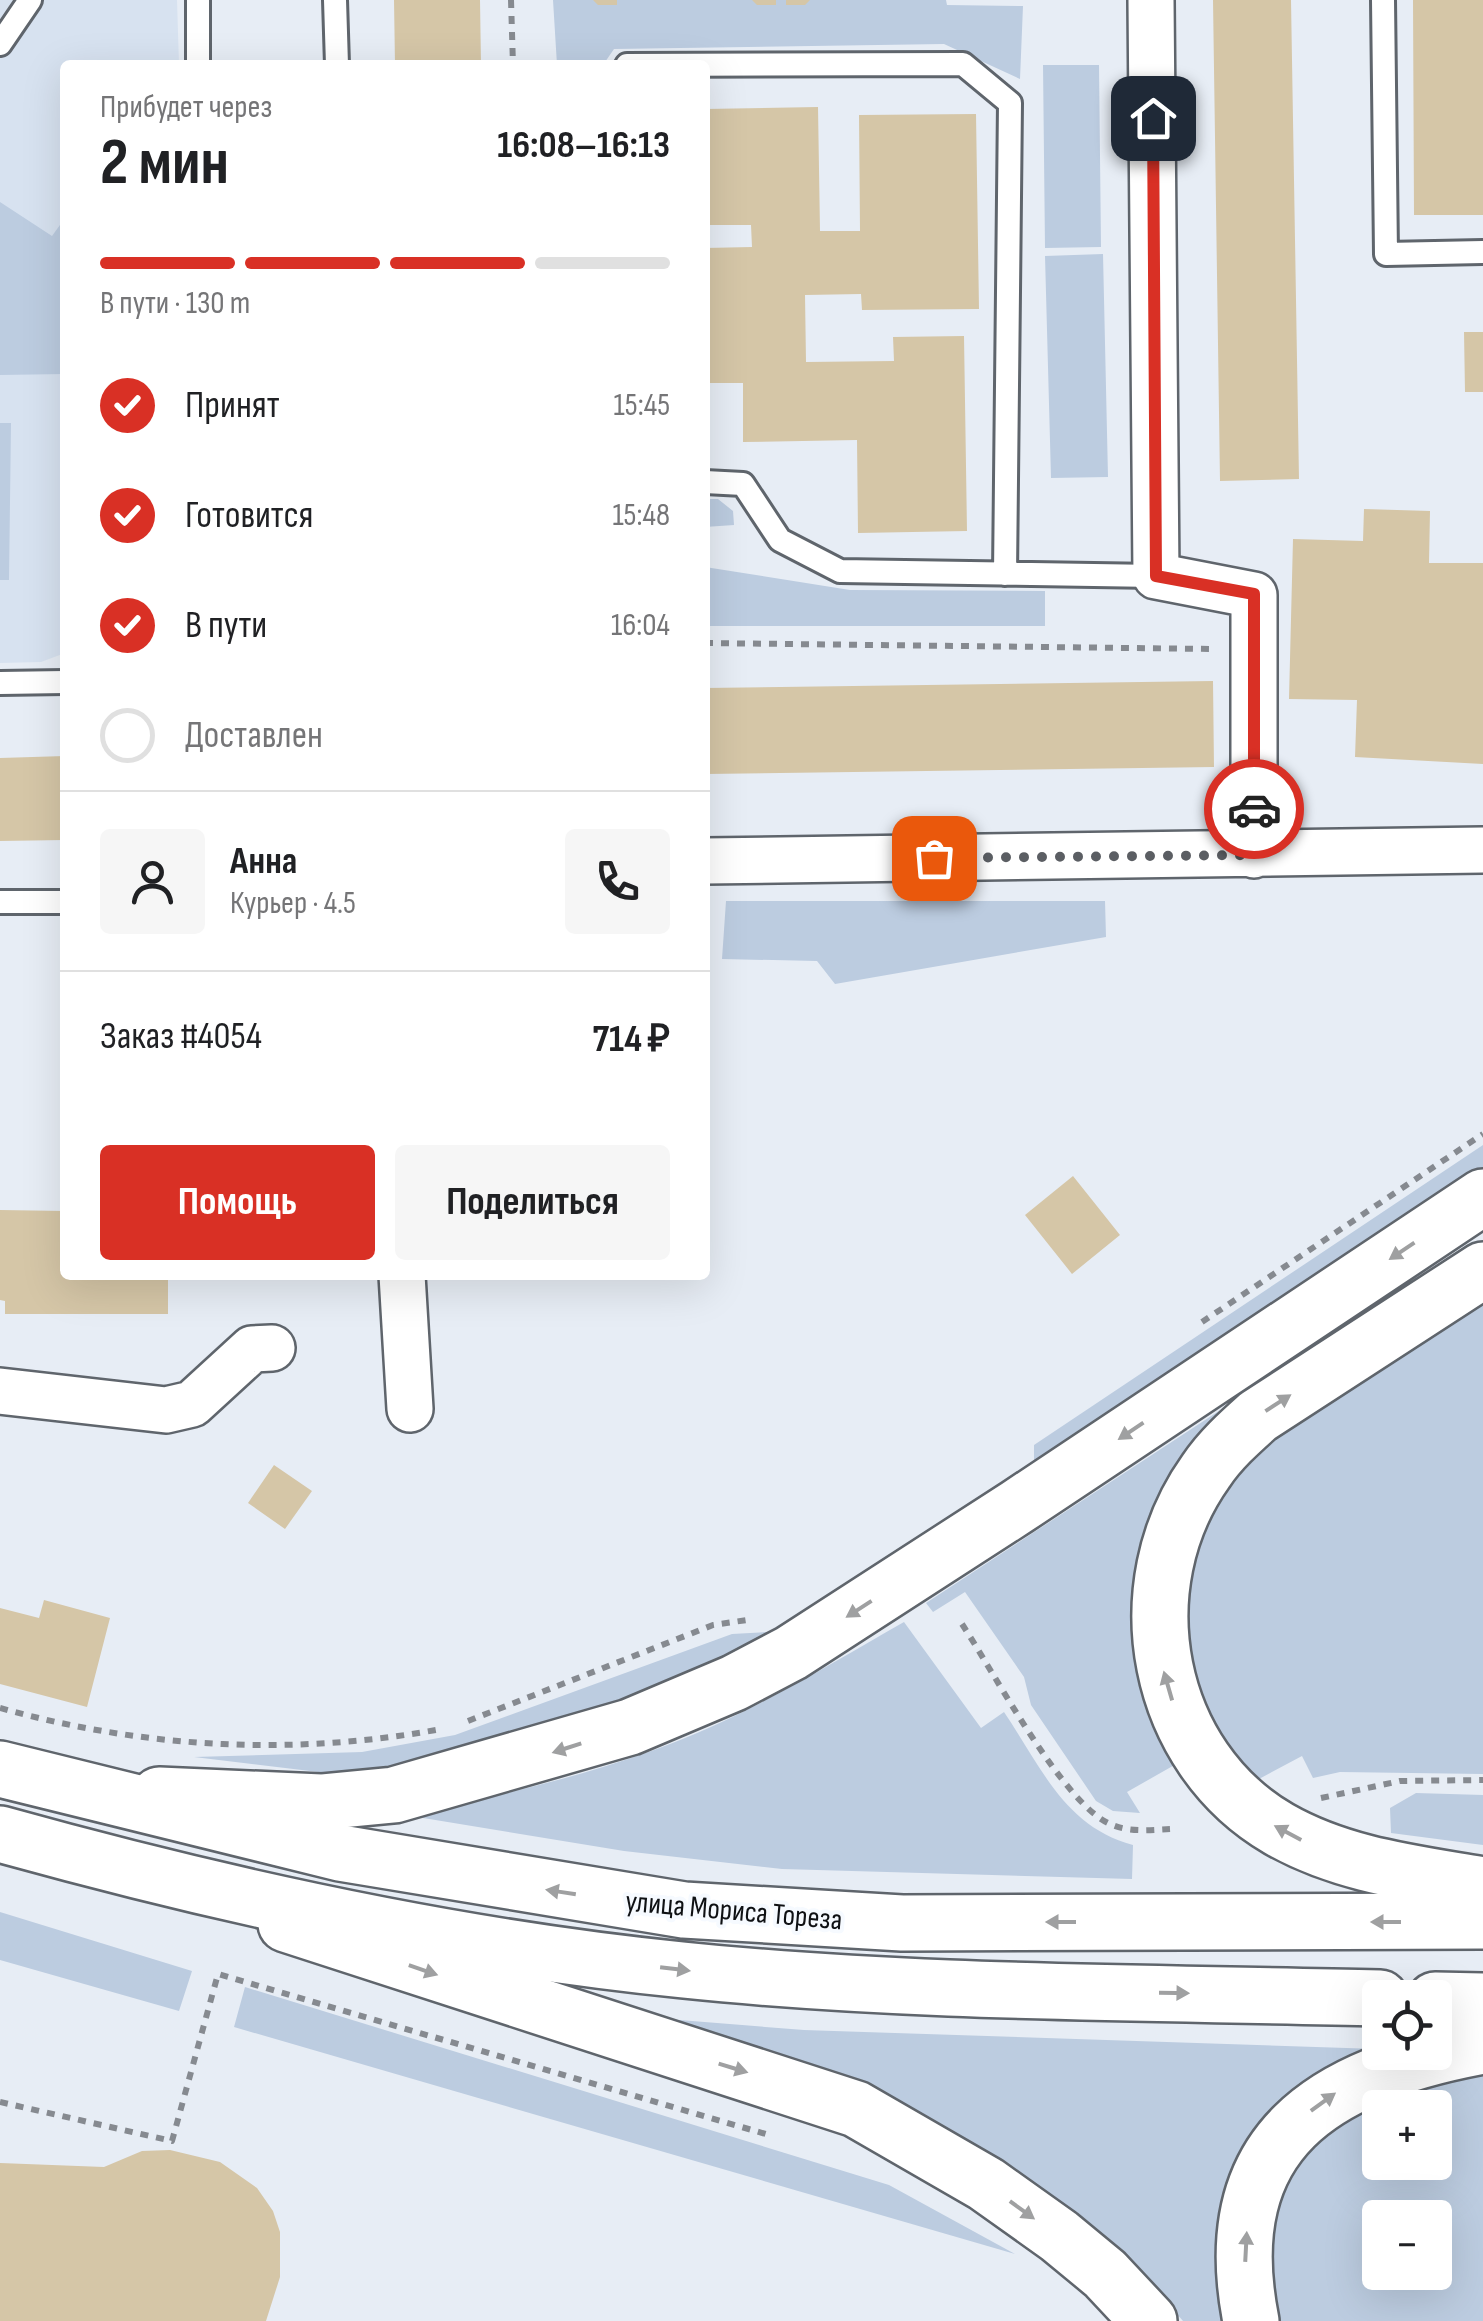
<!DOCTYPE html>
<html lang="ru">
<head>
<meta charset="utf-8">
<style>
	body { margin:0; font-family:"Sofia Sans Condensed",sans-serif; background:#f6f6f6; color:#202124; height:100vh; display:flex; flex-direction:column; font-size:38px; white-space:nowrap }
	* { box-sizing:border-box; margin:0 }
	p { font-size:32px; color:#757577 }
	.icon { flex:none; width:55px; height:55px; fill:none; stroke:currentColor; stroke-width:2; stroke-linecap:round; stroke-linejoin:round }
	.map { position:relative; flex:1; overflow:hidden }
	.drawer { position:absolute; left:60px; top:60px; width:650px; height:1220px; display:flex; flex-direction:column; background:#fff; border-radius:10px; box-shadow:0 10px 40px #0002 }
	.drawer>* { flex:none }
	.fabs { position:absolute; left:1362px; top:1980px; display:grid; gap:20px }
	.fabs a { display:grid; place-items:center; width:90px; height:90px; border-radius:10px; background:#fff; box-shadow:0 10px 40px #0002; font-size:50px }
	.pin { position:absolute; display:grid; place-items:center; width:85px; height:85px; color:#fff; margin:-42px; border-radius:20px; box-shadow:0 5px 15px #0006 }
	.courier { position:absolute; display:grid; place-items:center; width:100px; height:100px; margin:-50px; border:8px solid #d93025; border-radius:50%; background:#fff; color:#222; box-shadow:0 2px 12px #0007 }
	.head em { font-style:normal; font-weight:700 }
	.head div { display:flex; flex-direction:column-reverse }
	.head { display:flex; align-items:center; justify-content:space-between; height:170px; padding:0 40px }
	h1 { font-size:65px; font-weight:700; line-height:75px }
	.bar { display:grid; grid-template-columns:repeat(4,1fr); gap:15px 10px; align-content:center; height:120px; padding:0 40px }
	.bar i { height:12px; border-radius:8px; background:#e0e0e0 }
	.bar .current { background:#d93025 }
	.bar p { grid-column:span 4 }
	.line { display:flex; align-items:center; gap:25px; padding:0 40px; border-top:2px solid #e0e0e0 }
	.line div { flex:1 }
	.round { display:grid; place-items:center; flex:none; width:105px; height:105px; border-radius:10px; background:#f6f6f6 }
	ol { padding:0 40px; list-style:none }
	li { display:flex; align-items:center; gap:30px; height:110px }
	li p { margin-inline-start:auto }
	li .icon { padding:10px; border-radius:50%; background:#d93025; color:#fff; stroke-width:4 }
	li:last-child { color:#757577 }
	li i { width:55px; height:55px; border:5px solid #e0e0e0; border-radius:50% }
	.cta { display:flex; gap:20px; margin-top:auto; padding:20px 40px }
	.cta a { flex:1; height:115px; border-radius:10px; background:#d93025; color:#fff; font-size:40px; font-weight:700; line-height:115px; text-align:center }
	.cta a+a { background:#f6f6f6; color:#202124 }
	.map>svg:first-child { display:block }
</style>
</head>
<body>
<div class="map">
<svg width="1483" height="2321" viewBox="0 0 1483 2321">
	<rect width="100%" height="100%" fill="#e7edf5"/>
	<path fill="#d7e2f0" d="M0,0H177L179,65H65V653L41,662L0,663Z"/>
	<path fill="#bccce0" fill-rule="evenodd" d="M553,0H946L947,5L1023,6L1020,79L944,44L614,49L603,65H557Z
		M1099,65L1101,247L1045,248L1043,65Z
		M0,202L52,236L65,218V374L0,375Z
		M1103,254L1108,477L1051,478L1045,256Z
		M0,423H11L9,580H0Z
		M705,499H718L733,511L734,525L705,527Z
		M705,567L850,590L1045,591V626H705Z
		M726,901H1105L1106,937L835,984L817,961L722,959Z
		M1483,1145V1176L1034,1471V1445Z
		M1483,1298V1774L1340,1772L1313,1778L1302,1756L1259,1779C1215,1736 1193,1693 1188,1632C1179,1502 1259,1445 1355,1382C1398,1354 1440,1326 1483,1298Z
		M1228,1405L1231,1409C1216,1423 1200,1437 1187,1452C1164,1478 1155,1510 1148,1543C1129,1633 1131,1682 1178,1763L1127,1792L1140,1813L1113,1811L1096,1801L1031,1705L1024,1677L965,1592L933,1612L926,1603Z
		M904,1622L981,1728L1004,1712C1041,1767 1065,1827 1133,1845L1132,1879L782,1869L624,1851L411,1816C493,1796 575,1779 654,1750C742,1719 823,1668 904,1622Z
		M785,1631L658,1691L422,1766L335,1774L194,1757L362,1752L455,1735L732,1634Z
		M1416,1793L1483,1795V1845L1391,1833L1390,1808Z
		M0,1912L192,1971L179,2011L0,1960Z
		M245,1987L889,2185L1015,2254L234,2027Z
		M642,2017L804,2030L1377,2049C1352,2061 1323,2072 1300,2087C1218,2141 1234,2234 1229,2321H1183C1102,2225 963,2126 846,2078C781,2051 710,2036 642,2017Z
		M1483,2074V2321H1274L1266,2239L1283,2182L1314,2140L1383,2091ZM1380,2108H1435V2162H1380ZM1380,2218H1435V2272H1380Z"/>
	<path fill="#d5c6a7" d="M394,0H480L481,65H395Z
		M593,0H617V5H598Z
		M752,0H776V5H757Z
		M786,0H810L805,5H786Z
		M1213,0H1291L1299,479L1220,481Z
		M1413,0H1483V215H1414Z
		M818,107L820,231H860L859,115L976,114L979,309L862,310L861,294L805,295L806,362L894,361L893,337L964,336L967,531L858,533L857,440L743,442V383H705V248L752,247L751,225H705V109Z
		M1464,332H1483V392H1465Z
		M1364,509L1430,511L1429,563H1483V764L1355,757L1357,700L1289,699L1293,539L1363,541Z
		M1213,681L1214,767L705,774V688Z
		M65,756V840L0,841V758Z
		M1073,1176L1120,1235L1072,1274L1025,1215Z
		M0,1210L65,1211V1275H168V1314H5V1301L0,1300Z
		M274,1465L312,1491L285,1529L248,1503Z
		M44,1600L110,1618L87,1707L0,1684V1608L39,1618Z
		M170,2150L220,2162L257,2188L273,2211L280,2232V2277L266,2321H0V2163L104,2167L142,2151Z"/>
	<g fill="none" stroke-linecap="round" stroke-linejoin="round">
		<defs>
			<path id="service" d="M198,0V65
				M335,0L337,65
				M1383,0L1386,254L1483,252
				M0,44L30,0
				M627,65L963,64L1010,103L1005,574
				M705,482L743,484L780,540L840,571L1156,576
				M0,683L65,682
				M0,902H65"/>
			<path id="minor" d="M1151,0L1156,576L1254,595V855
				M705,861L1483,850
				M402,1275L410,1409
				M0,1391L166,1410L192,1404L252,1349L272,1348"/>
			<path id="tertiary" d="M1483,1270L1258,1416C1239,1433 1220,1450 1206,1471C1123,1587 1155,1757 1279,1829C1342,1865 1413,1873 1483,1885
				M159,1795L321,1802L394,1795L630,1727L734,1683L791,1653L1017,1507L1483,1197
				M286,1924L856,2109L986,2184L1059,2236L1105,2274L1149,2321
				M1251,2321C1215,2140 1325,2075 1483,2046"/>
			<path id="primary" d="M0,1769L340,1853L684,1910L902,1923L1483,1921
				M0,1834C223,1896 453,1947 683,1970C914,1994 1148,1992 1380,1998
				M1435,2000L1483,2001"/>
		</defs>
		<use href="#service" stroke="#5f656c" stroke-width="28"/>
		<use href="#minor" stroke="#5f656c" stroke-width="50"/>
		<use href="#tertiary" stroke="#5f656c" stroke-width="60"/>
		<use href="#primary" stroke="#5f656c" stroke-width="60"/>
		<path stroke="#868a90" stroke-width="6" stroke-dasharray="8 8" stroke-linecap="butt" d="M511,0L513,65
			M705,643L1214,649
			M1202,1322L1483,1134
			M962,1624C993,1671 1062,1801 1108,1823C1128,1833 1149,1830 1170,1829
			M0,1708C144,1748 289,1756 436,1730
			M468,1721L713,1625L747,1620
			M1321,1798L1400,1781L1483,1780
			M0,2102L172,2141L218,1974L769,2135"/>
		<use href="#service" stroke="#fff" stroke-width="22"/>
		<use href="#minor" stroke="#fff" stroke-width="45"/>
		<use href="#tertiary" stroke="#fff" stroke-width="55"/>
		<use href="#primary" stroke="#fff" stroke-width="55"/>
	</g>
	<defs><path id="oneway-solid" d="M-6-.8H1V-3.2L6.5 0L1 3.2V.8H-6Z" transform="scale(2.5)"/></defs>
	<g fill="#9fa0a1">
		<use href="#oneway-solid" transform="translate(1402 1251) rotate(146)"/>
		<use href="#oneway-solid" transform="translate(1278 1403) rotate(-33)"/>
		<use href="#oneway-solid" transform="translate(1131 1431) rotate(146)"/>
		<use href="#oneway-solid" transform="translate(859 1609) rotate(147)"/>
		<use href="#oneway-solid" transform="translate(1168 1686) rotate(-106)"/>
		<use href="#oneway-solid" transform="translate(567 1748) rotate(162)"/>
		<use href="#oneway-solid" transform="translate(1288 1833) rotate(-152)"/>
		<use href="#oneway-solid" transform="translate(561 1892) rotate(-171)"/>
		<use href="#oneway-solid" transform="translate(1061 1922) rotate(180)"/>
		<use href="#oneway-solid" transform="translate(1386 1922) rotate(180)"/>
		<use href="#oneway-solid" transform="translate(675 1969) rotate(7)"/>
		<use href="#oneway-solid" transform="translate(423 1970) rotate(19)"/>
		<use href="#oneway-solid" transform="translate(1174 1993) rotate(1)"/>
		<use href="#oneway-solid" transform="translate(733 2068) rotate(17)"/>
		<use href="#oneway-solid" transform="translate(1323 2102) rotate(-36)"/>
		<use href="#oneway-solid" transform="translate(1022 2210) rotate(36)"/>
		<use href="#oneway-solid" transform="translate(1246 2247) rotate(-87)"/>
	</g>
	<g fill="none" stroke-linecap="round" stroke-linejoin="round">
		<path stroke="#5b5e63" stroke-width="10" stroke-dasharray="0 18" d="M934,858L1254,855V809"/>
		<path stroke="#d93025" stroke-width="12" d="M1153,118L1156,576L1254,594V809"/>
	</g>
	<g text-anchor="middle" stroke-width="8" stroke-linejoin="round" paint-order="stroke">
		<g font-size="30" fill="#0f1114" stroke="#f6faff">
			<text transform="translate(734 1910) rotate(5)" y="10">улица Мориса Тореза</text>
		</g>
	</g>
</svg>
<div class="fabs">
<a><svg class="icon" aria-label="locate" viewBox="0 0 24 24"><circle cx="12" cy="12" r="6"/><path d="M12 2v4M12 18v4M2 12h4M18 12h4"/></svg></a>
<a>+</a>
<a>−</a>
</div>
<div class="pin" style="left:934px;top:858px;background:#ea580c"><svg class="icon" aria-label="bag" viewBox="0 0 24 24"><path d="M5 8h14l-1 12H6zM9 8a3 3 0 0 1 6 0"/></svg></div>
<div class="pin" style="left:1153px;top:118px;background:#1f2937"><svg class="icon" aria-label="home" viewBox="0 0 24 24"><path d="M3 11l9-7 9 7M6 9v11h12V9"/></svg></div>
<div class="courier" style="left:1254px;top:809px"><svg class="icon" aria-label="car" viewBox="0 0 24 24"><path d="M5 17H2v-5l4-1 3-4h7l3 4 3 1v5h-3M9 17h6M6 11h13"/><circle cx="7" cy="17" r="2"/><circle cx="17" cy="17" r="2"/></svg></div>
<section class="drawer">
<div class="head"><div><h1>2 мин</h1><p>Прибудет через</p></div><em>16:08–16:13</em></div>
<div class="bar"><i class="current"></i><i class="current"></i><i class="current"></i><i></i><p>В пути · 130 m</p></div>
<ol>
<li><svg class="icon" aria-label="check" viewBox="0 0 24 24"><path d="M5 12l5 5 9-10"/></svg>Принят<p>15:45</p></li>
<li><svg class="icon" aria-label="check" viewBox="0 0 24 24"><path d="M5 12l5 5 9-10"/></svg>Готовится<p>15:48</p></li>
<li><svg class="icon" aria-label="check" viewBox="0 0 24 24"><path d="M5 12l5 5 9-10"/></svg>В пути<p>16:04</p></li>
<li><i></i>Доставлен</li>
</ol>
<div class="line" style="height:180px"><a class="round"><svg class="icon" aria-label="person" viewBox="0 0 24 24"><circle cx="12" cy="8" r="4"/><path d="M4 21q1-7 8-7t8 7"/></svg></a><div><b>Анна</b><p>Курьер · 4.5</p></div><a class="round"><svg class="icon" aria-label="phone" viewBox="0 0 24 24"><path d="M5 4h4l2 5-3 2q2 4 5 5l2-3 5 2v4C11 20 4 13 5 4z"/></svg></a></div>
<div class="line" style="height:130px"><div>Заказ #4054</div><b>714 ₽</b></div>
<div class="cta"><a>Помощь</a><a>Поделиться</a></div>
</section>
</div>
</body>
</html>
